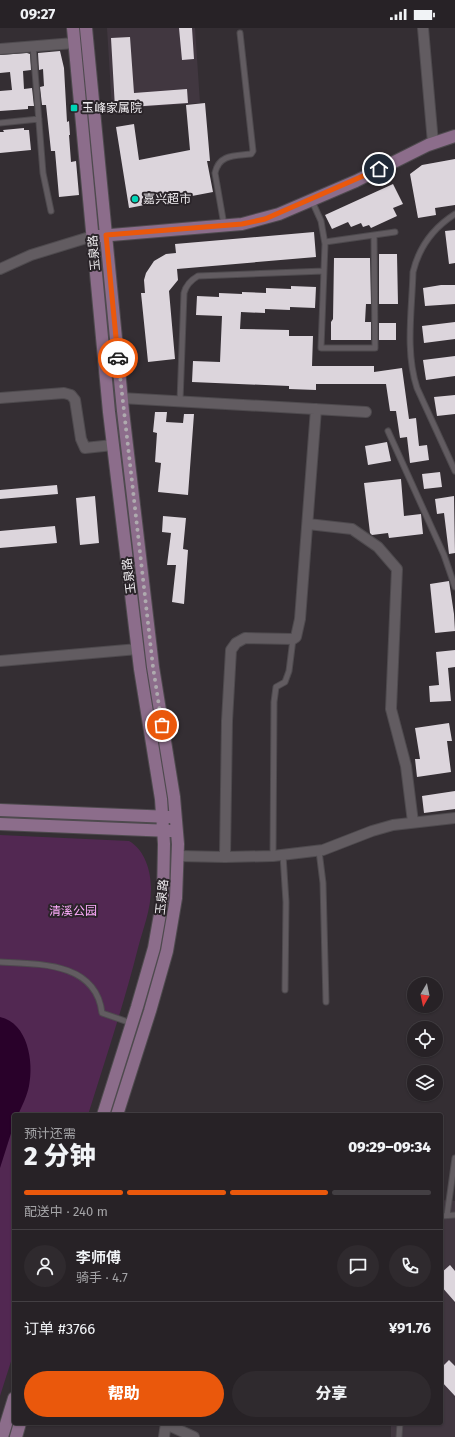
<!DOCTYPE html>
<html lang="zh">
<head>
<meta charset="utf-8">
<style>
	body { margin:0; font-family:"Fira Sans","Noto Sans SC",sans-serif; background:#2f2a2e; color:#f1f3f6; height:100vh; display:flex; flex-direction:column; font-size:15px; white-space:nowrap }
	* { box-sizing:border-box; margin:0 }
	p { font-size:13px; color:#a4a4a7 }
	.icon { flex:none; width:22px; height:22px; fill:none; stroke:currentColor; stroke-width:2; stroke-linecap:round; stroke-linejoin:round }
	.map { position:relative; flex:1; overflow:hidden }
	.panel { position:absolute; left:12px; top:1085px; width:431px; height:312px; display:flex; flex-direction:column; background:#272226; border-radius:4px; box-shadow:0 1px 3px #0004,0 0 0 1px #433f43 }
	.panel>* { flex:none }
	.needle { width:26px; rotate:189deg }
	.fabs { position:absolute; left:407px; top:949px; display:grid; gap:8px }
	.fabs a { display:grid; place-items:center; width:36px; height:36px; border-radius:50%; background:#272226; box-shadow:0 1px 3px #0004,0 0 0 1px #433f43; font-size:20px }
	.pin { position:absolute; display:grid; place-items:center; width:34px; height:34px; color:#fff; margin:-17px; border:2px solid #fff; border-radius:50%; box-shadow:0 1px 4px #0007 }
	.courier { position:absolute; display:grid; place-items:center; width:40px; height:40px; margin:-20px; border:3px solid #ea580c; border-radius:50%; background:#fff; color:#222; box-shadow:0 1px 5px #0007 }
	.headline em { font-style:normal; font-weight:800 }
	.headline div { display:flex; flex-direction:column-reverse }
	.headline { display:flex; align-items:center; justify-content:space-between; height:68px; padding:0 12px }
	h1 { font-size:26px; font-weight:800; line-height:30px }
	.bar { display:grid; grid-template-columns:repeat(4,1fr); gap:6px 4px; align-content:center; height:48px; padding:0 12px }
	.bar i { height:5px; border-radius:3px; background:#433f43 }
	.bar .selected { background:#ea580c }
	.bar p { grid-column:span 4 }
	.line { display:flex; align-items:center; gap:10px; padding:0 12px; border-top:1px solid #433f43 }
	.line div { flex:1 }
	.round { display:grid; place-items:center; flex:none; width:42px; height:42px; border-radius:21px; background:#2f2a2e }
	.cta { display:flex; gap:8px; margin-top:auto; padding:8px 12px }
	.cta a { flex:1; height:46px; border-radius:24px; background:#ea580c; color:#fff; font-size:16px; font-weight:800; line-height:46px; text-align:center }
	.cta a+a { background:#2f2a2e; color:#f1f3f6 }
	.status { display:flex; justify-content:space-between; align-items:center; height:28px; padding:0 20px; background:#272226; direction:ltr }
	.status svg { height:11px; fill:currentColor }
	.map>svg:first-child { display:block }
</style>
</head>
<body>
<div class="status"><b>09:27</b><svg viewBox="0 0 49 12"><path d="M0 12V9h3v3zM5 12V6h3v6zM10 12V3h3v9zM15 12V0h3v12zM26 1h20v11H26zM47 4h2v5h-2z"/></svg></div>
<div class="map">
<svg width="455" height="1409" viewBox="0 0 455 1409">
	<rect width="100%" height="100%" fill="#342e33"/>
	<path fill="#413740" d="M107,0H195L200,75L112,81Z
		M441,1172L455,1173V1409H391V1395H441Z"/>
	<path fill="#522852" d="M0,807L129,813C145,822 151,843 151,861C151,881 143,901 138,920C124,976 105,1032 88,1087H14V1324L0,1368Z"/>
	<path fill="#29012a" d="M0,989C28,995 34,1034 29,1058C27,1068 22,1078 18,1087H14V1096L0,1140Z"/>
	<path fill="#dcd5dc" d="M179,0H192L194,31L182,32Z
		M130,9L134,65L187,61L188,75L115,80L111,10Z
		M60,23L64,40L67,94L69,93L70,107H69L71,134L76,133L79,167L59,169L55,123H51L46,77H42L40,59L44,58L43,41L39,42L38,25Z
		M27,25L30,26L31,42L23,43L24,61L32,60L34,78H28V81L0,83V63L12,62L10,44L0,45V27Z
		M205,75L210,133H207L213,164L129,180L116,99L134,96L139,132L190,122L186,77Z
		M24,100V102H29L31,122L0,125V104H4L3,102Z
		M455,131V177L435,180L436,187L418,190L410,146L422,137Z
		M393,156L403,176L393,180L397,188L371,200L369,197L363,199L361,195L351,199L348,194L332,201L325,187Z
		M455,202V235L449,236L445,203Z
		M314,204L316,229L177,241L178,252L169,263L175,331L148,334L141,265H145L144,252L146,245L154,233L166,226L176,225L175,216Z
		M379,226H397L398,276H379Z
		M334,230H370L371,276H366L365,294H371V312H331V294L333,291Z
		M441,257H455V276L425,278L423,260Z
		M291,258L316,259L315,280L290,279V282L265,281V285L241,284L240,301L289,302V308H313L312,338H374V344L402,340L409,391L416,390L419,418L427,417L429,432L410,435L407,409L400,410L396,383H390L386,356H316V362L289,361V358L192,354L193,333L220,334L222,288L196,287L197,268L219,269V265L242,266V264L266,265V260L291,261Z
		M455,294V311L424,315L422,298Z
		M379,295H396V312H379Z
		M455,328V348L426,352L423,332Z
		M455,367V386L437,388L434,369Z
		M155,384H167L166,394L183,395L184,386H194L188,467L158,464L161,435L155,434L157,405L153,404Z
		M387,414L391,433L368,437L365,418Z
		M440,444L442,459L424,461L422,446Z
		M401,451L404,488L421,486L423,506L389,510L388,505L372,507L370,505L364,455Z
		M57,457L58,466L0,471V462Z
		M95,468L99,515L80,517L76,470Z
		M454,468L455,525L449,526L444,485L437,486L435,471Z
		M163,488L186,490L183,521L188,522L184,576L172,574L176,537H167L171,505L162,504Z
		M55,498L57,515L0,520V503Z
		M449,553L454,586L455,603L435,605L430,556Z
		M455,622V639L448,640L451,673L430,674L429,658L439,657L436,624Z
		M449,695L452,713H447L451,744L417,749L415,731H420L415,700Z
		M455,763V781L424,785L422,768Z
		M450,1237L455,1243V1274L441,1258V1245Z
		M449,1332L455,1338V1368L441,1353V1340Z"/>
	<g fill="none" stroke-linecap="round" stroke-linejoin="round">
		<defs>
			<path id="lane" d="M33,18L43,145L51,183
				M0,95L39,91
				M312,173L321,193L325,216L321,320H375L374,207
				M455,186C433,200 419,219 413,244C412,282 405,323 417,360L455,443
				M224,197L215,145C219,126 235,128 251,126L253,123L240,5
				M325,214L395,204
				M180,373L184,265C186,257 191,252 198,248L324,243
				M388,403L444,527L455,559
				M319,823L323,855L326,974
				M283,827L286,874L285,962
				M273,828L274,674L276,659L285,654L289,643L293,611
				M0,934C39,936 96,934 102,985L131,995
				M447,1187L455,1130
				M441,1188L455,1187
				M399,1409L400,1395"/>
			<path id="street" d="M423,0L433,115
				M0,21L74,15
				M0,241L31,227L93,208
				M0,370L64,365L71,367L75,372L81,411L85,420L113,417
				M121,370L366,384
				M308,496L352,501L378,519L397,541L391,681L406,738L413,794
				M0,633L138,621
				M178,828L225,829L273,828L323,822L372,803L393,797L455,790
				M225,829L227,693L231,622L236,615L245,610L293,611L296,609L300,591L316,381
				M166,1396L194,1409
				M164,1409L166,1395"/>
			<path id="secondary" d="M73,0L109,384L140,641L161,771L164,816L163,869L154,920L137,979L103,1087
				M86,0L123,383L153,639L174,769L178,816L176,870L167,923L150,983L117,1087
				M99,208L242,196L279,186L356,153L428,117L455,108
				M0,782L171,789
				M0,796L171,803
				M2,1409L14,1370
				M16,1409L20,1395"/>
		</defs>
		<use href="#lane" stroke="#4e4a4e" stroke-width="7"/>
		<use href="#street" stroke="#4e4a4e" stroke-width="12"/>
		<use href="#secondary" stroke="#4e4a4e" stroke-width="14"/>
		<use href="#lane" stroke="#625c61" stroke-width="5"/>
		<use href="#street" stroke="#625c61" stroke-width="10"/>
		<use href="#secondary" stroke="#8c6d8b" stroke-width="12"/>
	</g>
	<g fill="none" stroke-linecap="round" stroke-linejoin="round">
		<path stroke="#aeaaae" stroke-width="4" stroke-dasharray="0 7.2" d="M118,330L153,639L162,697"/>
		<path stroke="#ea580c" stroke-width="5" d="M118,330L106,207L242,196L265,191L379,141"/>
	</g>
	<g fill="#00d5b7" stroke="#2a2429" stroke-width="1.5">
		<rect x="70" y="76" width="8" height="8" rx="2"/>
		<circle cx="135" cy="171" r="4"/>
	</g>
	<g text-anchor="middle" stroke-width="4" stroke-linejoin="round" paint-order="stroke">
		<g font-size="12" fill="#f0edf0" stroke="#2a2429" text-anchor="start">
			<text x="82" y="84">玉峰家属院</text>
			<text x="143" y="175">嘉兴超市</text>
		</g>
		<g font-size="12" fill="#f0edf0" stroke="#2a2429">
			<text transform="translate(94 225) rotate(-95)" y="4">玉泉路</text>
			<text transform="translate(129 548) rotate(-97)" y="4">玉泉路</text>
			<text transform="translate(162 869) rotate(-84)" y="4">玉泉路</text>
		</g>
		<g font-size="12" fill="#feacfc" stroke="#2a2429">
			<text x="73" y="887">清溪公园</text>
		</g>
	</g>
</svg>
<div class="fabs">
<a><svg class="needle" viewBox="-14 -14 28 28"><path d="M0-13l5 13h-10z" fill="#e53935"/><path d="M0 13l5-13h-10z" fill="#a4a4a7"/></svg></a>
<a><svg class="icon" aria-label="locate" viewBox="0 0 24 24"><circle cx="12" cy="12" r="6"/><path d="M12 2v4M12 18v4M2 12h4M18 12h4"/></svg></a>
<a><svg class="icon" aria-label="layers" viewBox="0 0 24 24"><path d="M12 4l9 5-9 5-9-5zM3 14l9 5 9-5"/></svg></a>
</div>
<div class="pin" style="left:162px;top:697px;background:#ea580c"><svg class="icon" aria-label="bag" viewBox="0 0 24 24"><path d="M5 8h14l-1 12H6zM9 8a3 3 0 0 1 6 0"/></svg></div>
<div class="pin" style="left:379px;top:141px;background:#1f2937"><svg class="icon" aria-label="home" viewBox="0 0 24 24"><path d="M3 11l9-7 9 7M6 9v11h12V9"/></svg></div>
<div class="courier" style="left:118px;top:330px"><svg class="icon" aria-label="car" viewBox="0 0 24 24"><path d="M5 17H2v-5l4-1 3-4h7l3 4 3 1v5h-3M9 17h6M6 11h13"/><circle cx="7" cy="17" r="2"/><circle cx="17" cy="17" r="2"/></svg></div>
<section class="panel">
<div class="headline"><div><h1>2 分钟</h1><p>预计还需</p></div><em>09:29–09:34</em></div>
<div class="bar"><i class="selected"></i><i class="selected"></i><i class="selected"></i><i></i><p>配送中 · 240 m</p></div>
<div class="line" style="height:72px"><a class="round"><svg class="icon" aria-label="person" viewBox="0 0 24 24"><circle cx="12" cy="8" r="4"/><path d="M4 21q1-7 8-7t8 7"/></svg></a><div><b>李师傅</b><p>骑手 · 4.7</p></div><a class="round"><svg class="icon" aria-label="chat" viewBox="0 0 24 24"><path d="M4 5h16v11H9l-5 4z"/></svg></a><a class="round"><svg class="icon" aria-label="phone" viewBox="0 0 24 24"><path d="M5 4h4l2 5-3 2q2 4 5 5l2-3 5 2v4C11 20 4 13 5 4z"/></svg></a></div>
<div class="line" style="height:52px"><div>订单 #3766</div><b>¥91.76</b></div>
<div class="cta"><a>帮助</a><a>分享</a></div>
</section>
</div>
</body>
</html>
